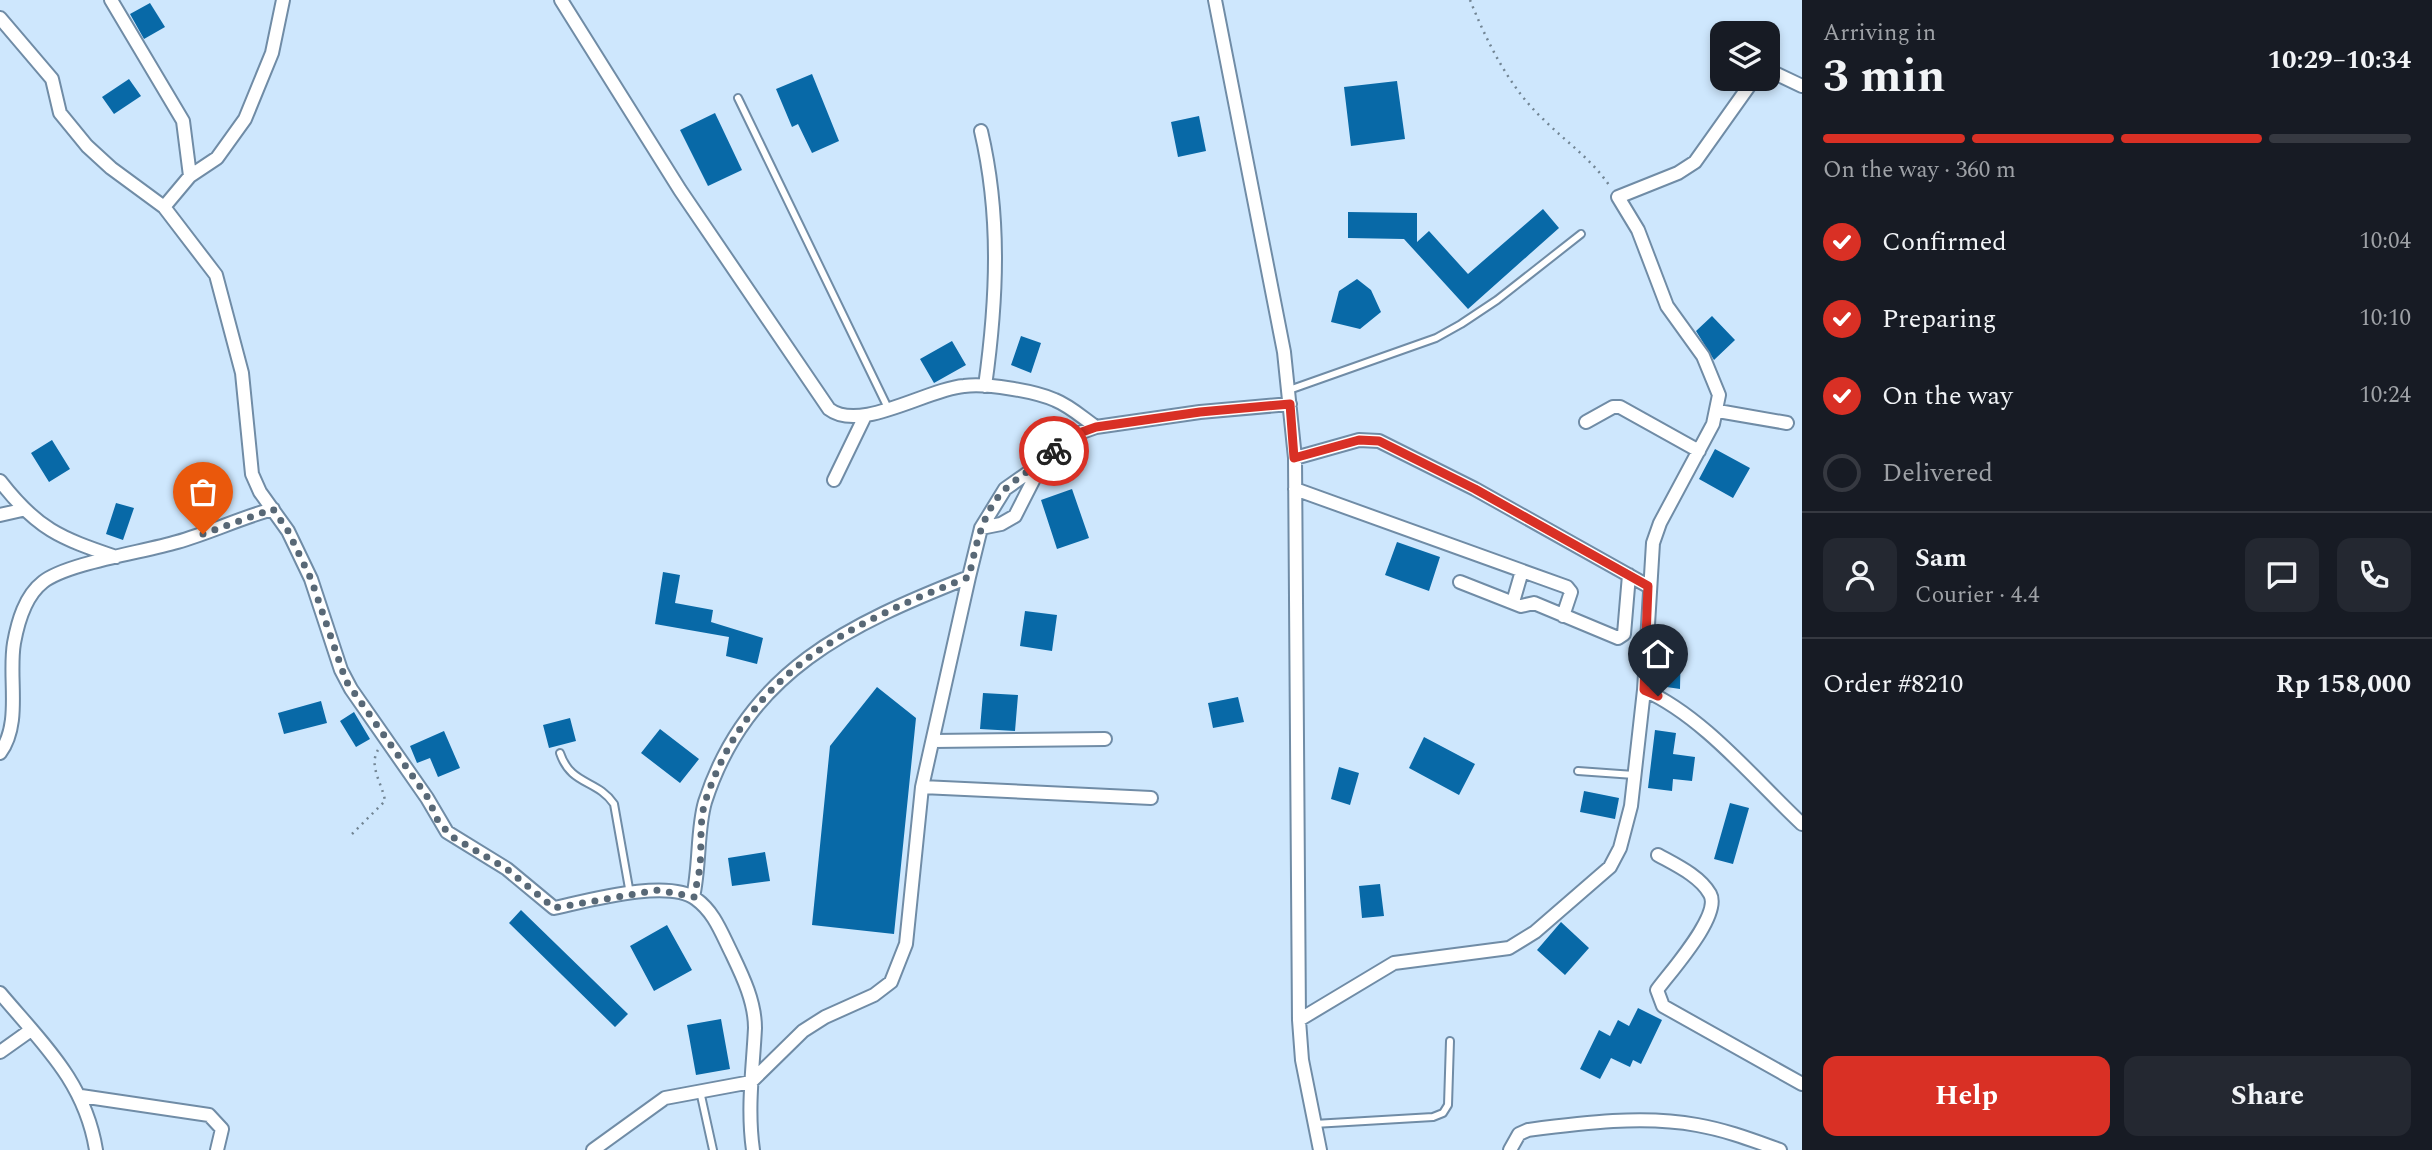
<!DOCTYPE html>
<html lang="en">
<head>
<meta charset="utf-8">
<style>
	body { margin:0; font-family:Spectral,serif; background:#242831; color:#f1f3f6; height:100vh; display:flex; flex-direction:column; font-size:26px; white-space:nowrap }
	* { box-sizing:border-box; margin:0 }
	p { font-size:23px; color:#9ea1a6 }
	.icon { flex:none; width:38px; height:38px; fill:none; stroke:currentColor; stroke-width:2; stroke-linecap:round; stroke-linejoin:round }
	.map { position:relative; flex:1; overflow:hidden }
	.side { display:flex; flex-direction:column; background:#171b24; width:630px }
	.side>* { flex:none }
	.controls { position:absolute; left:1710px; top:21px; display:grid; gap:14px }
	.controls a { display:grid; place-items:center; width:70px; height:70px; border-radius:14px; background:#171b24; box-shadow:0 4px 10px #0003; font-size:35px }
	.pin { position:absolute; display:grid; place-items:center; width:60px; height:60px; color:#fff; margin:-72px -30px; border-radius:50% 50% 50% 0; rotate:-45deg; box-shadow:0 0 7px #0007 }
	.pin .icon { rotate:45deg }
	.courier { position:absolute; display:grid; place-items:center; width:70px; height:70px; margin:-35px; border:5px solid #d93025; border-radius:50%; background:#fff; color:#222; box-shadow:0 2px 9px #0007 }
	.headline em { font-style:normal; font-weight:700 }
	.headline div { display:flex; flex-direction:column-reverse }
	.headline { display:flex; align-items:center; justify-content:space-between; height:119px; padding:0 21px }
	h1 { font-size:46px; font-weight:700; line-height:52px }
	.bar { display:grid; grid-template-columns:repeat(4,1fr); gap:10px 7px; align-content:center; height:84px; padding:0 21px }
	.bar i { height:9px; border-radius:5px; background:#363941 }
	.bar .selected { background:#d93025 }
	.bar p { grid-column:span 4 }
	.line { display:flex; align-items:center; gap:18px; padding:0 21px; border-top:2px solid #363941 }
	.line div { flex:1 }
	.round { display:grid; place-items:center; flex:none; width:74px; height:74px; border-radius:14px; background:#242831 }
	ol { padding:0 21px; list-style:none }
	li { display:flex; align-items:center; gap:21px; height:77px }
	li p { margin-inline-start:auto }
	li .icon { padding:7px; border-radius:50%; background:#d93025; color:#fff; stroke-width:4 }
	li:last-child { color:#9ea1a6 }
	li i { width:38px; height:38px; border:4px solid #363941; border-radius:50% }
	.button { display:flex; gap:14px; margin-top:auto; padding:14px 21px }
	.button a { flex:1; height:80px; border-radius:14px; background:#d93025; color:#fff; font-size:28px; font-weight:700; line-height:80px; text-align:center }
	.button a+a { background:#242831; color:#f1f3f6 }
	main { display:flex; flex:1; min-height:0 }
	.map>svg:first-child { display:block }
</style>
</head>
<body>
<main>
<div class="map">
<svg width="1802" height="1150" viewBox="0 0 1802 1150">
	<rect width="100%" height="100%" fill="#cee7fd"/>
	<path fill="#0869a7" d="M150,3L165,27L144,39L130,14Z
		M812,74L839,141L812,153L798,124L792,127L776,89Z
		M129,79L141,96L114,114L102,97Z
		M1397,81L1405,139L1351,146L1344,87Z
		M715,113L742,170L708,186L680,130Z
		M1199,116L1206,151L1178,157L1171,122Z
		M1543,209L1559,228L1468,309L1404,239L1348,238V212L1417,213V242L1429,231L1468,274Z
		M1357,279L1371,290L1381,312L1360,329L1331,322L1339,291Z
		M1712,316L1735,340L1714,360L1696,331Z
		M1021,336L1041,343L1031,373L1011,365Z
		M952,341L966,365L934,383L920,359Z
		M52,440L70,469L49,482L31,453Z
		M1715,449L1750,468L1733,498L1699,479Z
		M1072,489L1089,538L1057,549L1041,500Z
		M116,503L134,508L123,540L106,534Z
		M1397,542L1440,557L1429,591L1385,575Z
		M663,572L680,575L675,603L713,610L711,622L763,638L757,664L726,656L729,637L655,624Z
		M1025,611L1057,615L1052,651L1020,646Z
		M1656,639H1681L1680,689L1653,685Z
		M877,687L916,718L894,934L812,925L830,746Z
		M983,693L1018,695L1015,731L980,729Z
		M1238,697L1244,722L1213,728L1208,703Z
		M321,701L327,723L284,734L278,713Z
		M354,712L370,739L356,747L340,721Z
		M570,718L576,741L549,748L543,725Z
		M660,729L699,759L680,783L641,753Z
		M1655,730L1676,733L1673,754L1695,757L1692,781L1673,779L1672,791L1648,788Z
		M444,731L460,768L438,777L430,758L417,763L410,746Z
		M1424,737L1475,764L1459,795L1409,768Z
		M1339,767L1359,773L1350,805L1331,799Z
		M1584,791L1619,798L1615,819L1580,812Z
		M1730,803L1749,808L1733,864L1714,859Z
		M765,852L770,881L732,886L728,858Z
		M1380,884L1384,916L1362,918L1359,886Z
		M521,910L628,1014L615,1027L509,923Z
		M1561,922L1589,948L1565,975L1537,950Z
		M667,925L692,970L654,991L630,946Z
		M1638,1008L1662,1020L1641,1064L1633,1060L1630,1067L1611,1058L1600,1079L1580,1069L1599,1030L1610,1036L1618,1020L1629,1026Z
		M721,1019L730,1069L696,1075L687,1025Z"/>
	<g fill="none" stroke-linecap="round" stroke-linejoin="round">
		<defs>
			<path id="service" d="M738,98L888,408
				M1289,390L1436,338L1461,324L1497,300L1581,234
				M560,753C571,786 597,779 614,804L630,894
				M1578,771L1634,775
				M700,1091L713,1150
				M1314,1124L1433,1117L1443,1113L1448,1105L1450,1041"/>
			<path id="minor" d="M111,0L183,121L190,176
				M561,0L680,190L829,409C860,433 927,389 964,386C987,383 1034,391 1055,400C1070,406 1083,418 1096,427
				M1215,0L1284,352L1295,458L1299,1020L1302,1060L1320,1150
				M0,18L52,79L60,113L87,146L111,168L164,207L216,275L242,373L252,474L260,492L288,531L311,579L341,670L351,689L427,798L447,832L507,869L554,908C587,901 668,878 696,899C714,912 721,932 731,952C742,975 755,1001 755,1028C753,1069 747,1108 753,1150
				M1768,70L1802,86
				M981,131C1001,216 997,300 985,386
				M164,207L190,176L217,158L245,119L272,53L283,0
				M1718,411L1787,423
				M1586,422L1613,407H1620L1699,451
				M1295,458L1359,440L1379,441L1475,489L1648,586
				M834,480L865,416
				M0,481C37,529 60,538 116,557
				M1295,489L1567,587L1571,592L1563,616
				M0,515L22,510
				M981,528L1001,524L1015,516L1042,463
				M1460,582L1521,606L1534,603L1618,638L1624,634L1629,575
				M1513,602L1522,571
				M1644,690C1703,716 1755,780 1802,824
				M933,741L1105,739
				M0,753C22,723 8,678 14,643C18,621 25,596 43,582C67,563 144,552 177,542C209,533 240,518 273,509
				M922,787L1151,798
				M1658,855C1676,865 1700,876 1710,894C1722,915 1670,972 1657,990L1663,1006L1802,1084
				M693,897C700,866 697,829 705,802C747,671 850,624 969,577
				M0,993C43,1044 85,1082 96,1150
				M1299,1020L1394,963L1509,948L1535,932L1610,867L1620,848L1631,806L1644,690L1653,543L1660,523L1713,424L1719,395L1703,356L1667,306L1638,230L1618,197L1678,173L1695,162L1754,79
				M0,1052L31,1030
				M81,1096L209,1115L222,1129L217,1150
				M593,1150L665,1098L751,1082L803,1031L825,1017L874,995L891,982L906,944L922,787L969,577L981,528L1005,489L1042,463L1068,437L1096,427L1200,412L1290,404
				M1510,1150L1519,1134L1528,1130C1582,1123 1643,1115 1697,1125C1726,1130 1752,1140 1780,1150"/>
		</defs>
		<use href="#service" stroke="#708ca6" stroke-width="10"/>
		<use href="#minor" stroke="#708ca6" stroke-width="16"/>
		<path stroke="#728594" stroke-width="2.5" stroke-dasharray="2 5" stroke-linecap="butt" d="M1470,0C1487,42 1509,87 1543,119C1567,143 1592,159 1611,188
			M352,834L385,801C383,785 368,766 378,750"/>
		<use href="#service" stroke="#fff" stroke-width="6"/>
		<use href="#minor" stroke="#fff" stroke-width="12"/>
	</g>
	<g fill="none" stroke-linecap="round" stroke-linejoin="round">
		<path stroke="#586876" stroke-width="7" stroke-dasharray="0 12.6" d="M203,534L273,509L288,531L311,579L346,681L428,798L438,821L451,836L507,869L554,908L658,890L694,897C696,886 699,876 700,865C702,844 699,823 705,802C748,671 849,624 969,577C976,545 983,506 1011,484C1025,472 1041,464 1054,451"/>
		<path stroke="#d93025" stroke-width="9" d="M1054,451L1068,437L1096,427L1200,412L1290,404L1294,458L1359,440L1379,441L1475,489L1648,586L1644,690L1658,696"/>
	</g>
</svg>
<div class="controls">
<a><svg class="icon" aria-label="layers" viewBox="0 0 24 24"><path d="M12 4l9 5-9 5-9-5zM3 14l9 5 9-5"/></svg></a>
</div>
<div class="pin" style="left:203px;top:534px;background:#ea580c"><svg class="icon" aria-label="bag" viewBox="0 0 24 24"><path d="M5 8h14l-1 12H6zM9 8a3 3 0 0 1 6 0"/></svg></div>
<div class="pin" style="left:1658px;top:696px;background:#1f2937"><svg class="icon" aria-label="home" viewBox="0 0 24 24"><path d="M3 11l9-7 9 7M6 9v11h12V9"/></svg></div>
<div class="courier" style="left:1054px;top:451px"><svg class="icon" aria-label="bike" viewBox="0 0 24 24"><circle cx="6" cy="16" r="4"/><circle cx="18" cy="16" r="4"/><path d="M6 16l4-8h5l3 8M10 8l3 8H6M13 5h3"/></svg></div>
</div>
<section class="side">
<div class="headline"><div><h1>3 min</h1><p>Arriving in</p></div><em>10:29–10:34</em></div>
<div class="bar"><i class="selected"></i><i class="selected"></i><i class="selected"></i><i></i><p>On the way · 360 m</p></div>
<ol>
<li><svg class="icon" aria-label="check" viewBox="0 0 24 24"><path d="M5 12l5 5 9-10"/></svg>Confirmed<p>10:04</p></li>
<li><svg class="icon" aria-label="check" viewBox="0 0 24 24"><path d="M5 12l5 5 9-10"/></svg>Preparing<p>10:10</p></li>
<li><svg class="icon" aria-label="check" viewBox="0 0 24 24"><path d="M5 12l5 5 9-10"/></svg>On the way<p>10:24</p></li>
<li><i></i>Delivered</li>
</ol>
<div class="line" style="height:126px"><a class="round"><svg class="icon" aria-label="person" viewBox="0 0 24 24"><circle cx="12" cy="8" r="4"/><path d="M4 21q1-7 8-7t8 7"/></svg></a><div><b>Sam</b><p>Courier · 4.4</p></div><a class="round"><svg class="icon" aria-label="chat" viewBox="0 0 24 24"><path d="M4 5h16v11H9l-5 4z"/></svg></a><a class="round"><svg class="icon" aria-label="phone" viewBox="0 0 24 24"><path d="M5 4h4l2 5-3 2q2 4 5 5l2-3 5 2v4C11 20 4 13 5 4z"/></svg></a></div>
<div class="line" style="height:91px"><div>Order #8210</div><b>Rp 158,000</b></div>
<div class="button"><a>Help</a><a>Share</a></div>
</section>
</main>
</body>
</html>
